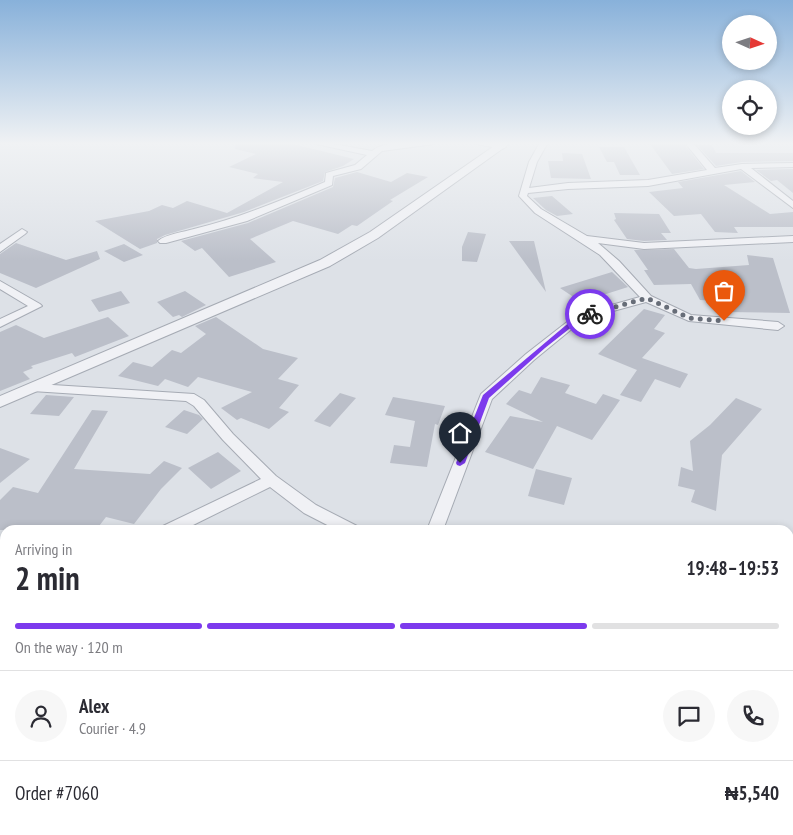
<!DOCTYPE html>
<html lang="en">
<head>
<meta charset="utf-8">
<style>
	body { margin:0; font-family:"PT Sans Narrow",sans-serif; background:#f7f7f7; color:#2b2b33; height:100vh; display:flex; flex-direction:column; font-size:19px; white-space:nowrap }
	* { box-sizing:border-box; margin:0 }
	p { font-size:16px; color:#7c7c81 }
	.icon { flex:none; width:28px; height:28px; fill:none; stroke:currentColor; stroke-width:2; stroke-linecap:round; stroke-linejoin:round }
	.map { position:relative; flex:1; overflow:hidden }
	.panel { position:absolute; left:0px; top:525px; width:794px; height:310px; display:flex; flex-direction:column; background:#fff; border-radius:15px 15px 0 0; box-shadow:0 2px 8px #0003 }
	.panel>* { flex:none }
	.needle { width:32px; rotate:93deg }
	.fabs { position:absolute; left:722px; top:15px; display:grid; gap:10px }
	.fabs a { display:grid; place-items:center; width:55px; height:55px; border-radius:50%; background:#fff; box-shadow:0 2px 8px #0003; font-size:25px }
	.pin { position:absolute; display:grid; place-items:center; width:42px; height:42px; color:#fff; margin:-51px -21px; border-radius:50% 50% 50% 0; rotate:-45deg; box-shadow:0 0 5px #0007 }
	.pin .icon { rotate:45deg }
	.courier { position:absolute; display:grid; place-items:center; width:50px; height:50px; margin:-25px; border:4px solid #7c3aed; border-radius:50%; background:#fff; color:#222; box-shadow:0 1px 6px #0007 }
	.overview em { font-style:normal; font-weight:600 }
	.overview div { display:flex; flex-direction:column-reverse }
	.overview { display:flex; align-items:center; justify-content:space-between; height:85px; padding:0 15px }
	h1 { font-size:32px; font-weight:600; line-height:38px }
	.bar { display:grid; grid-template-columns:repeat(4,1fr); gap:8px 5px; align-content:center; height:60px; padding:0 15px }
	.bar i { height:6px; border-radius:4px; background:#e1e1e2 }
	.bar .on { background:#7c3aed }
	.bar p { grid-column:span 4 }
	.line { display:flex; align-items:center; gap:12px; padding:0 15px; border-top:1px solid #e1e1e2 }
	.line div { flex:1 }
	.round { display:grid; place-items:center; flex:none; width:52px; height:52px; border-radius:26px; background:#f7f7f7 }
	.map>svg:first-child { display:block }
</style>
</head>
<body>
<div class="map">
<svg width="793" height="835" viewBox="0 0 793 835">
	<rect width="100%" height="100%" fill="#dde1e7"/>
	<path fill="#bbbfc9" d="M236,144H293L354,159L343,166L325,172L323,181L244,212L165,235L157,239V243L140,249L95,221L149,211L162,205L173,208L187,201L227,213L283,182L253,178L258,174L229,167L256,154L235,149Z
		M650,144H684L704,169L672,174Z
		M697,145H712L716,153H793V161L742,162L716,166Z
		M599,147H624L640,175H620L614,162H607Z
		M562,153L582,154L591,179L551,178L548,161H563Z
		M793,169V193L777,180L771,181L756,170Z
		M741,171L755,182L724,185L770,214L793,212V227H734L738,233L715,232L701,214L674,216L649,192L683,188L678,182Z
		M357,172L391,182L407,173L428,177L390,200L393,201L357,226L352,225L338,234L293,221L250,239L276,262L229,277L202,248L195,251L181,241L248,223L333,187L335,178Z
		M552,196L573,214L557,216L546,210L533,198Z
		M614,213L659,214L671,233H661L667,240L644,241L627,239L614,220L616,219Z
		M468,232L486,234L477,262L462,261V247Z
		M509,241H534L546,292Z
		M16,243L66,260L97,251L100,259L36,288L0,273V254Z
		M124,244L143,255L124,262L104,251Z
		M674,249L689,268L696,269L749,265L747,255L773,258L790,313L725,312L720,301L700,300L691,284L654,285L644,270H648L634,250Z
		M612,272L628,287L581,302L560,288Z
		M121,291L130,303L99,312L91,300Z
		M185,291L206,305L182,317L179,315L173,317L157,302Z
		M644,309L665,315L654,329L665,333L642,358L688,374L680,388L655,379L641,402L620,395L637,370L598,354Z
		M108,317L129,336L75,357L72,353L31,366L33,368L23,372L30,379L0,391V332L16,325L44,338Z
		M216,317L263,349L298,358L278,379L299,385L279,408L289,412L269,429L241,418L237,420L221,408L252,392L198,377L188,387L165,379L158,386L118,376L133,362L152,367L172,350L181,353L206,334L195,326Z
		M541,377L570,385L565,393L596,404L603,394L620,400L592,440L557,426L533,469L485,452L510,416L543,422L506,404L519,390L531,394Z
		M340,393L356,398L330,427L314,421Z
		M46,395L74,397L59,416L30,414Z
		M393,397L445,406L438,425L435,424L427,467L390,463L394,445L410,447L415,421L385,415Z
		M736,398L762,409L722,455L716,511L691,502L695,490L678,486L681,467L693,471L690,441L710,425Z
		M92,410L108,411L74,469L150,474L164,461L182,468L161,489L134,524L106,517L96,530H0V500L13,487L38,493Z
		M184,410L199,415L203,419L187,434L165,427Z
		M0,448L30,459L0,483Z
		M218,452L241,471L211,489L188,468Z
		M536,469L572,478L564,505L528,496Z"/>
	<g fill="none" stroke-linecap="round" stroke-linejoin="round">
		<defs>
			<path id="minor" d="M316,144H334L372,151C386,139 416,144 434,144L382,151L361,169L333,176L332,185L247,221L166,243H160L158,241C166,234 184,232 194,229C240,218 282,200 325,182L326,173L355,165L367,155Z
				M477,144H500L506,147L502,149Z
				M539,144H547L537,162L529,188L568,183L648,180L707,170L686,144H694L715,168L742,164L793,163V167L751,168L793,201V208L741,169L648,186L568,189L528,193L527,196L541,209L587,236L644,243L793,236V242L644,249L598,243L619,261L651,296L691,315L778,322L784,326L778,330L689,321L646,302L584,319L534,360L492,399L443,530H427L481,394L526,354L576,315L640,297L600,255L535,213L519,196L529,162Z
				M22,229L27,232L25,234L0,252V244Z
				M0,281L40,304L42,306L0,327V319L28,306L0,289Z
				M37,384L194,394L204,400L233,434L276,476L316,505L357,526L359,530H337L304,513L270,487L183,530H161L163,526L261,479L223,440L194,406L186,401L32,391L30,388Z
				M0,548L5,549V561L0,560Z
				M5,628V647L0,649V630Z"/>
			<path id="tertiary" d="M497,144H509L378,238L330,266L0,407V396L320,260L370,232Z"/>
		</defs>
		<use href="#minor" stroke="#a6abb4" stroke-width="2"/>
		<use href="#tertiary" stroke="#a6abb4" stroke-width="2"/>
		<use href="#minor" fill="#f0f1f5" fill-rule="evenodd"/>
		<use href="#tertiary" fill="#f0f1f5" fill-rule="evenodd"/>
	</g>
	<linearGradient id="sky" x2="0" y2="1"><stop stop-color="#88b1da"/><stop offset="0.55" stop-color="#f0f2f4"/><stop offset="1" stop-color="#f0f2f4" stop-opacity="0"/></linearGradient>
	<rect width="793" height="261" fill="url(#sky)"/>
	<path fill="#7c3aed" d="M590,312L593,314L583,318L545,348L489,398L465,463L460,466L457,465L456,463L483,395L578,315Z"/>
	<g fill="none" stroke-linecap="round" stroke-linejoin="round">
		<path stroke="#676d78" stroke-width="5" stroke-dasharray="0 9" d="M590,314L647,298L689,318L724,321"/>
	</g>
</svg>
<div class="fabs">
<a><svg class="needle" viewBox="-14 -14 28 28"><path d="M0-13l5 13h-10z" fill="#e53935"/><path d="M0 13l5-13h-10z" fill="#7c7c81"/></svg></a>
<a><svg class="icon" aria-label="locate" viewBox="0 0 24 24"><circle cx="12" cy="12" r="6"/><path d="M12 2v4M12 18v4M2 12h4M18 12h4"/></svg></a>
</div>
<div class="pin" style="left:724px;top:321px;background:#ea580c"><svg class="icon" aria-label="bag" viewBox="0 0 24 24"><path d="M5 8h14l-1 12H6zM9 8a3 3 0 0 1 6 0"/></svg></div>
<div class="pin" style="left:460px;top:463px;background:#1f2937"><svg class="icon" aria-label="home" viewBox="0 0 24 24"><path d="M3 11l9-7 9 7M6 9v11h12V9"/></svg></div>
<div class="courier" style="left:590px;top:314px"><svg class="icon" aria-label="bike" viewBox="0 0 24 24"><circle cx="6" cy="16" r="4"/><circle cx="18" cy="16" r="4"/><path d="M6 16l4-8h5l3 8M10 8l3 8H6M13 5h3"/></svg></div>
<section class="panel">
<div class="overview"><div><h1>2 min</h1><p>Arriving in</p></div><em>19:48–19:53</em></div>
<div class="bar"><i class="on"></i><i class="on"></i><i class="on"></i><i></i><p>On the way · 120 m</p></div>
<div class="line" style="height:90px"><a class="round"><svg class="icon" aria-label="person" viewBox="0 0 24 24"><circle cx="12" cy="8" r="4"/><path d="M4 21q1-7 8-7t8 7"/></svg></a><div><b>Alex</b><p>Courier · 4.9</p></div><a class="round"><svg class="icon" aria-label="chat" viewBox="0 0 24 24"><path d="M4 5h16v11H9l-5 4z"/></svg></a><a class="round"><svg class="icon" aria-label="phone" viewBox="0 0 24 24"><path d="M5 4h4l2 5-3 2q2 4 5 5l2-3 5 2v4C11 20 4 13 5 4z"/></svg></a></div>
<div class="line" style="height:65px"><div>Order #7060</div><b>₦5,540</b></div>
</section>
</div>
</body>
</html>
